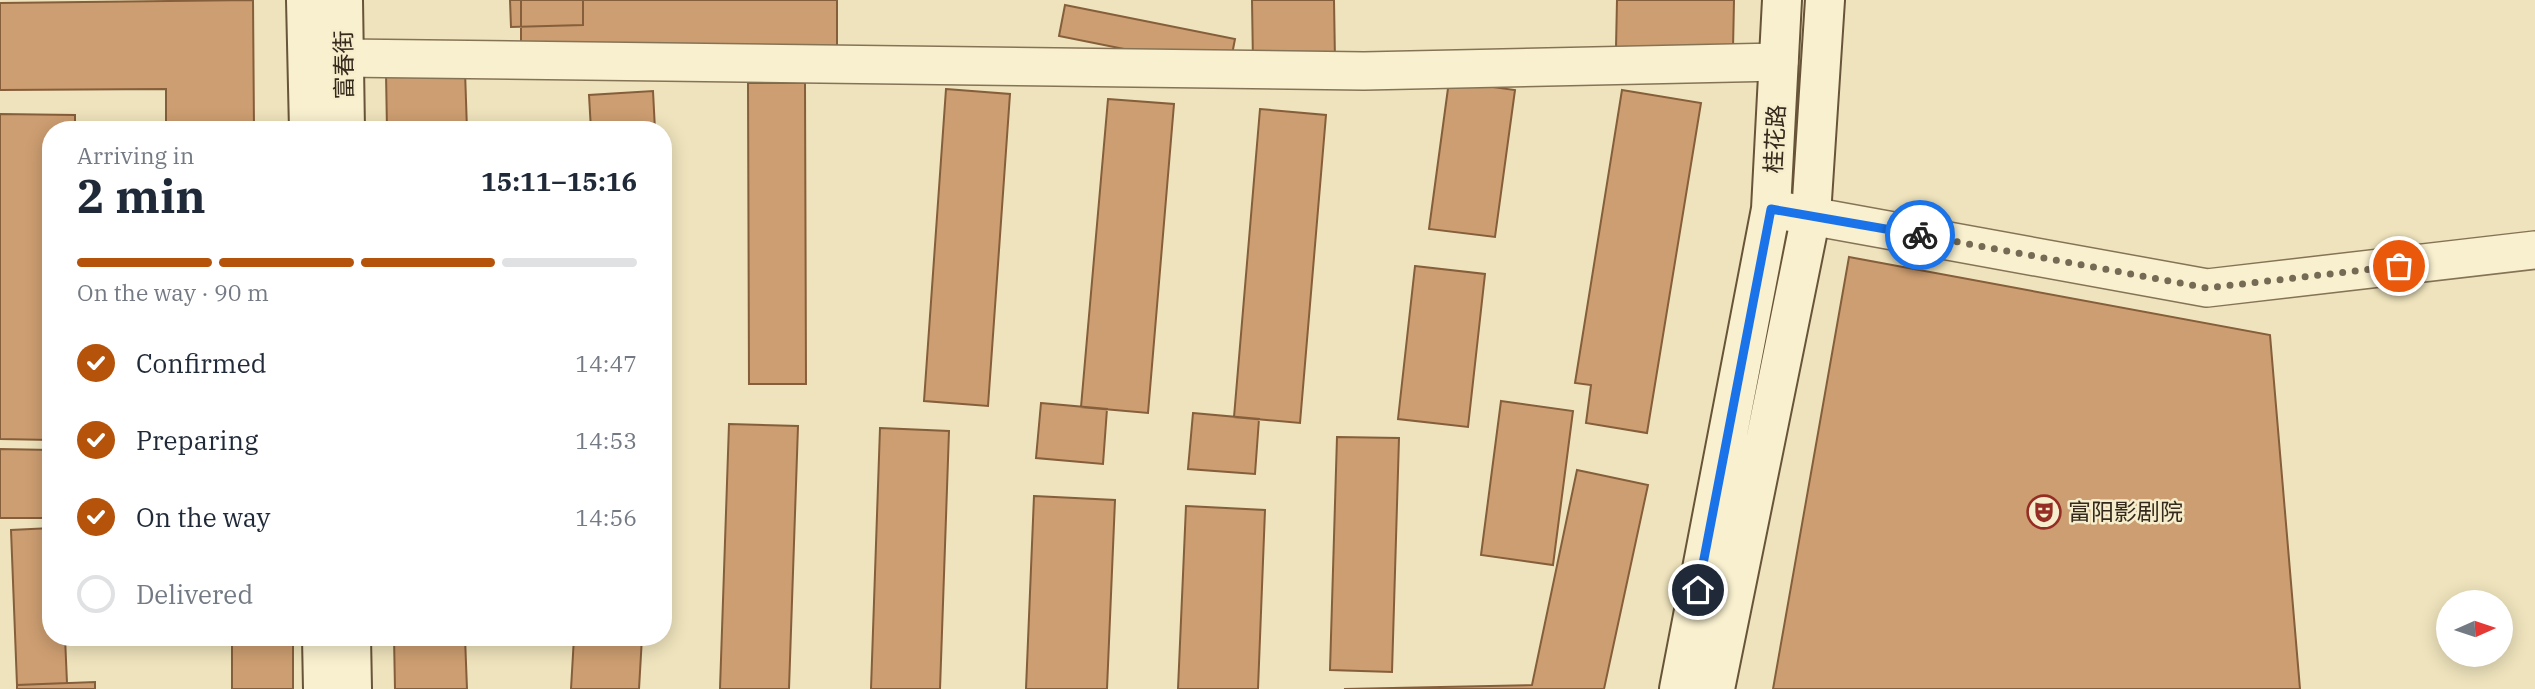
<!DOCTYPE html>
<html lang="en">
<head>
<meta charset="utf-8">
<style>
	body { margin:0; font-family:"IBM Plex Serif","Noto Sans SC",serif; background:#f2f2f3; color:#1f2937; height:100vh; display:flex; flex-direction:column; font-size:26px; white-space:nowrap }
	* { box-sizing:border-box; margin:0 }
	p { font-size:23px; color:#747a83 }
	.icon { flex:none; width:38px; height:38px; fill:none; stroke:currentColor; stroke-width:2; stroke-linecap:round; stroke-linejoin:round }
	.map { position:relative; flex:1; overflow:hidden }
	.panel { position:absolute; left:42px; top:121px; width:630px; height:525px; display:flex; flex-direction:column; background:#fff; border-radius:28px; box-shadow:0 4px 18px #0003 }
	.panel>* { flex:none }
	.needle { width:46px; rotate:87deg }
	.tools { position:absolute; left:2436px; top:590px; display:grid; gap:14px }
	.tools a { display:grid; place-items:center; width:77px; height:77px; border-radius:50%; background:#fff; box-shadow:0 4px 18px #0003; font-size:35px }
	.pin { position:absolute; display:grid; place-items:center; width:60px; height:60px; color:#fff; margin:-30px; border:4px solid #fff; border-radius:50%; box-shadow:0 2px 7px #0007 }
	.courier { position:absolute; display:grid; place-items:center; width:70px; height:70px; margin:-35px; border:5px solid #1a73e8; border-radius:50%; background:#fff; color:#222; box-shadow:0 2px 9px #0007 }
	.headline em { font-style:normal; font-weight:700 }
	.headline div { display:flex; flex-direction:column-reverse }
	.headline { display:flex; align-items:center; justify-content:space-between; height:119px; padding:0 35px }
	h1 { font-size:46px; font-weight:700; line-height:52px }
	.bar { display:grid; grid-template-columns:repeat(4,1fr); gap:10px 7px; align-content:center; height:84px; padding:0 35px }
	.bar i { height:9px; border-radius:5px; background:#e0e1e3 }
	.bar .active { background:#b45309 }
	.bar p { grid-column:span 4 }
	ol { padding:0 35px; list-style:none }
	li { display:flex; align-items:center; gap:21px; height:77px }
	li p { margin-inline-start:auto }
	li .icon { padding:7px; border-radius:50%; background:#b45309; color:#fff; stroke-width:4 }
	li:last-child { color:#747a83 }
	li i { width:38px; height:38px; border:4px solid #e0e1e3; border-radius:50% }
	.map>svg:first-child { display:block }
</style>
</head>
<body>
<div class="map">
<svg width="2535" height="689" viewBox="0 0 2535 689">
	<rect width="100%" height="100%" fill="#eee3bc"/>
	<path fill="#cd9e71" stroke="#855e3b" stroke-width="2" d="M253,0L254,130H166V89L0,90V3Z
		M510,0H583V25L511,27Z
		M521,0H837V47L521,45Z
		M1252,0H1334L1335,62L1253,64Z
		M1617,0H1734L1733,49L1616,48Z
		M1065,5L1235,39L1229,70L1059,36Z
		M465,71L467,130H387L386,73Z
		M1449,81L1515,90L1495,237L1429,229Z
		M748,83H805L806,384H749Z
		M946,89L1010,94L988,406L924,401Z
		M1622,90L1701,103L1647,433L1586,423L1591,385L1575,383Z
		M653,91L655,130H591L589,95Z
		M1108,99L1174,104L1148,413L1081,407Z
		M1260,109L1326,115L1300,423L1234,417Z
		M0,114L75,115V130H51V440L0,439Z
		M663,254L668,325H663Z
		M1849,257L2270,335L2300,689H1773Z
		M1415,266L1485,274L1468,427L1398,419Z
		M1501,401L1573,411L1553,565L1481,555Z
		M1041,403L1107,409L1103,464L1036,458Z
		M1193,413L1259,419L1255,474L1188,469Z
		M729,424L798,426L789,689H720Z
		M880,428L949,431L940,689H871Z
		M1337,437L1399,438L1392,672L1330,670Z
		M0,449L51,450V518H0Z
		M1577,470L1648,485L1604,689H1344L1532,685Z
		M1034,496L1115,500L1107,689H1026Z
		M1186,506L1265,510L1258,689H1178Z
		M51,528V637H65L67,683L17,685L11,530Z
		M232,637H293V689H232Z
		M394,637H465L467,689H395Z
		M574,637H642L639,689H571Z
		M95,682V689H17V685Z"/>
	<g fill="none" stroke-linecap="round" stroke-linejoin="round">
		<defs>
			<path id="street" d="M344,58L1364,71L1779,62
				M1783,211L2207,288L2535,250"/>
			<path id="secondary" d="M306,0L309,130
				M343,0L345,130
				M322,637L323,689
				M351,637L352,689
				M1679,689L1771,209L1782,0
				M1715,689L1811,215L1825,0"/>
		</defs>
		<use href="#street" stroke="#857356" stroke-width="40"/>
		<use href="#secondary" stroke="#675439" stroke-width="42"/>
		<use href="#street" stroke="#f9f0cf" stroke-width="37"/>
		<use href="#secondary" stroke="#f9f0cf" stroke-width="38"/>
	</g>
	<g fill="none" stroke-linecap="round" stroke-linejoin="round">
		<path stroke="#756a53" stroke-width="7" stroke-dasharray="0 12.6" d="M1920,235L2207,288L2399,266"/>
		<path stroke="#1a73e8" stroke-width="9" d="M1698,590L1771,209L1920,235"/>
	</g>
	<defs>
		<symbol id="theatre-ring" viewBox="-11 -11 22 22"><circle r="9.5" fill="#f5edcc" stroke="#952d25" stroke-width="1.5"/><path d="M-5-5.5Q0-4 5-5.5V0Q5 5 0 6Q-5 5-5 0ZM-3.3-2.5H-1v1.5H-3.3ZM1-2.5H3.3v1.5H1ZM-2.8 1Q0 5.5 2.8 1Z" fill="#952d25"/></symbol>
	</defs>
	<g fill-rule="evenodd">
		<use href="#theatre-ring" x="2025" y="493" width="38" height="38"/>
	</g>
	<g text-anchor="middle" stroke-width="5" stroke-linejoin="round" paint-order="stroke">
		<g font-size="23" fill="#34291b" stroke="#f5edcc">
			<text transform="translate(344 65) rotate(-91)" y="8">富春街</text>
			<text transform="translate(1775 139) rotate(-87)" y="8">桂花路</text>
		</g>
		<g font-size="23" fill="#34291b" stroke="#f5edcc" text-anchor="start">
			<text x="2068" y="520">富阳影剧院</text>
		</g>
	</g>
</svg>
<div class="tools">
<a><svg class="needle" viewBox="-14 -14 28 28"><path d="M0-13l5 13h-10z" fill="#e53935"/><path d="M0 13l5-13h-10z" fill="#747a83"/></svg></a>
</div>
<div class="pin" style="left:2399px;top:266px;background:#ea580c"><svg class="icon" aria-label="bag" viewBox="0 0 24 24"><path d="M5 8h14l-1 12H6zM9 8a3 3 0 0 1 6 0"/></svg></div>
<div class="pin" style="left:1698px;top:590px;background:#1f2937"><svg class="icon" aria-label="home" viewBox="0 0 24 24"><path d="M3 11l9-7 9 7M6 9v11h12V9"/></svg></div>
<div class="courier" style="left:1920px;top:235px"><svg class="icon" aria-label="bike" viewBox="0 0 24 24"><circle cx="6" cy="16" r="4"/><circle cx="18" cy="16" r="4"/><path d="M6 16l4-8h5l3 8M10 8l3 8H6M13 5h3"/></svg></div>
<section class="panel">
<div class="headline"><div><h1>2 min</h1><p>Arriving in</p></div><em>15:11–15:16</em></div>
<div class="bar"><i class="active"></i><i class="active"></i><i class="active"></i><i></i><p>On the way · 90 m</p></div>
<ol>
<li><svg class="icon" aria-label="check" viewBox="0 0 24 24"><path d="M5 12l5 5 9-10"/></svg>Confirmed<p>14:47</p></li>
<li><svg class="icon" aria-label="check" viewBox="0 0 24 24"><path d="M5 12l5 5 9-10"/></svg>Preparing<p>14:53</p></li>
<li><svg class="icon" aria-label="check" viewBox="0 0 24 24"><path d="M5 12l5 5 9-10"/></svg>On the way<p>14:56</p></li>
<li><i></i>Delivered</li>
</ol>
</section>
</div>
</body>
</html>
